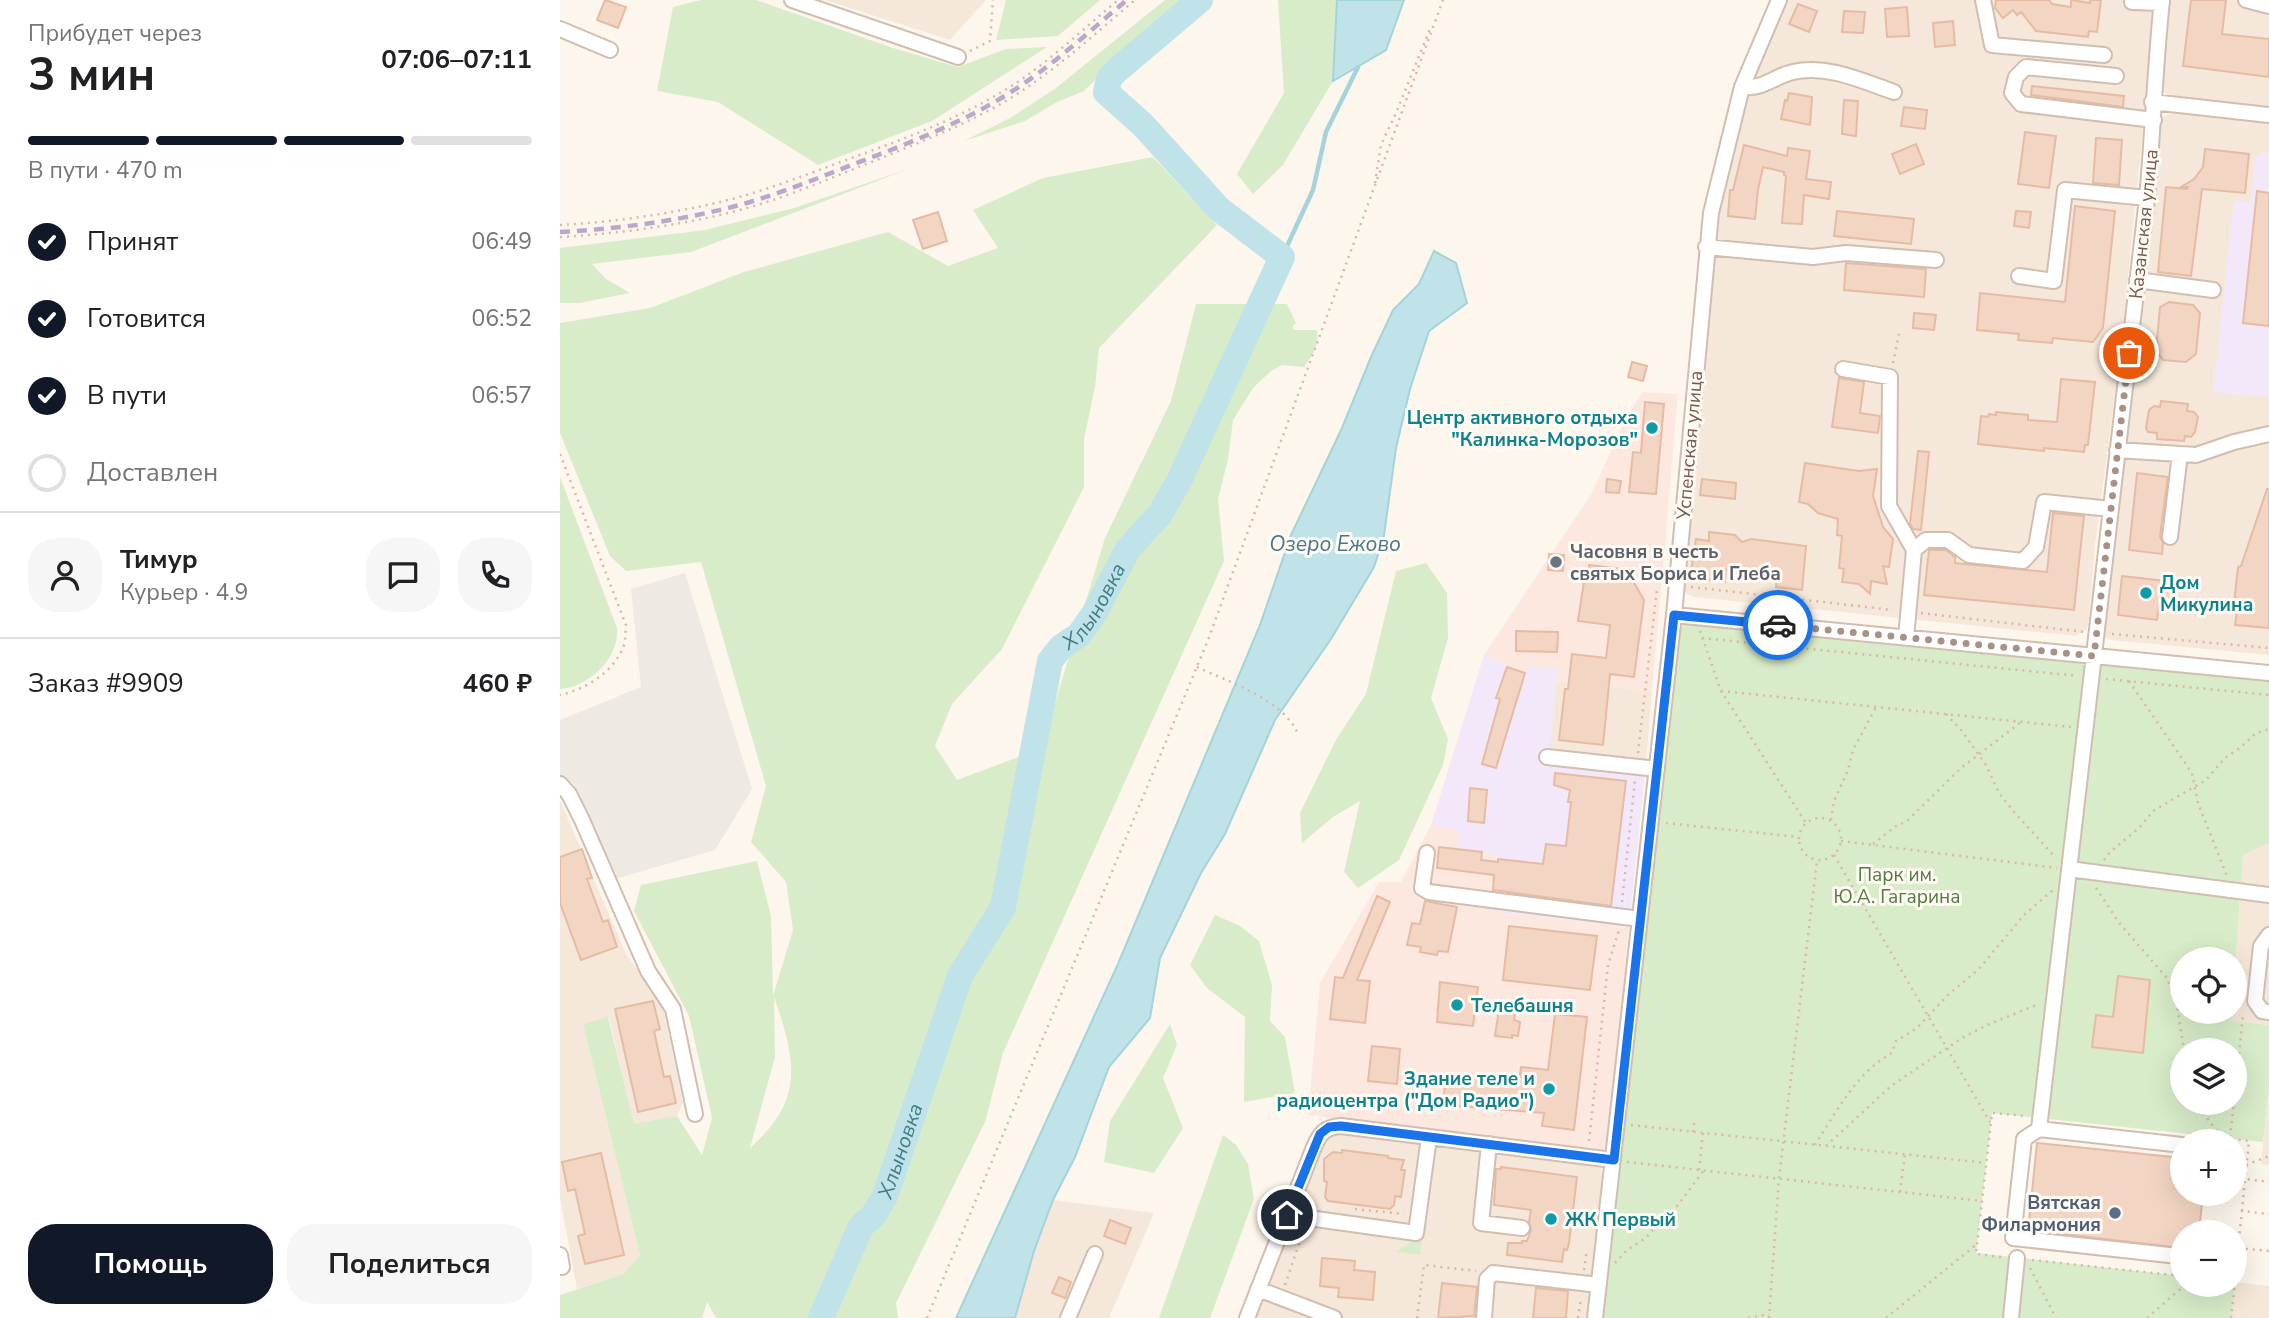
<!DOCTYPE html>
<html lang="ru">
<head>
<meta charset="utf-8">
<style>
	body { margin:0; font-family:"Nunito Sans",sans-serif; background:#f6f6f6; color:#202124; height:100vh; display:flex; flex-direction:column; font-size:26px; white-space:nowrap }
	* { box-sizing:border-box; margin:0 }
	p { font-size:23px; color:#757577 }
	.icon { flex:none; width:38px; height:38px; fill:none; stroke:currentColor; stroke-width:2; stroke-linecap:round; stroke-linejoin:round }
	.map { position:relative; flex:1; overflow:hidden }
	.panel { display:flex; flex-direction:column; background:#fff; width:560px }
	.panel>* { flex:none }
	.tools { position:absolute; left:1610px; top:947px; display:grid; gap:14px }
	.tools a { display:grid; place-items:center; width:77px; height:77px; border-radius:50%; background:#fff; box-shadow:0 7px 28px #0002; font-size:35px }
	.pin { position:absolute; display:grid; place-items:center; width:60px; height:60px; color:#fff; margin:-30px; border:4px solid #fff; border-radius:50%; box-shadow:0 2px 7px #0007 }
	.courier { position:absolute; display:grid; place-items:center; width:70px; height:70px; margin:-35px; border:5px solid #1a73e8; border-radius:50%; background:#fff; color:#222; box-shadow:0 2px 9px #0007 }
	.head em { font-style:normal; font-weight:700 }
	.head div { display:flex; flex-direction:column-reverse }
	.head { display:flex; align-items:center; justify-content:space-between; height:119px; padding:0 28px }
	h1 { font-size:46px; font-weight:700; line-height:52px }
	.bar { display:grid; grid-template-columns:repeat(4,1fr); gap:10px 7px; align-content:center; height:84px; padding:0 28px }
	.bar i { height:9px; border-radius:5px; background:#e0e0e0 }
	.bar .selected { background:#111827 }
	.bar p { grid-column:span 4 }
	.line { display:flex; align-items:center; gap:18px; padding:0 28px; border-top:2px solid #e0e0e0 }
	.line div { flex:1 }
	.round { display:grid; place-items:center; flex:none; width:74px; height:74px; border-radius:28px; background:#f6f6f6 }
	ol { padding:0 28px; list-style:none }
	li { display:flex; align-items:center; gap:21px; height:77px }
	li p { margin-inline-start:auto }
	li .icon { padding:7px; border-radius:50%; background:#111827; color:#fff; stroke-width:4 }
	li:last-child { color:#757577 }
	li i { width:38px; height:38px; border:4px solid #e0e0e0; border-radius:50% }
	.cta { display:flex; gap:14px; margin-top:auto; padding:14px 28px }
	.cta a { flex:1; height:80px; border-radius:28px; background:#111827; color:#fff; font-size:28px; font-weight:700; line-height:80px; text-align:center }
	.cta a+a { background:#f6f6f6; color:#202124 }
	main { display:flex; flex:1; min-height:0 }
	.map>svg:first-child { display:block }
</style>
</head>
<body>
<main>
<section class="panel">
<div class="head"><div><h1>3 мин</h1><p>Прибудет через</p></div><em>07:06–07:11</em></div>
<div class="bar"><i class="selected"></i><i class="selected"></i><i class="selected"></i><i></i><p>В пути · 470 m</p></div>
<ol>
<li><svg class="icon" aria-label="check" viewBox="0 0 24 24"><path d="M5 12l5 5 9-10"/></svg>Принят<p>06:49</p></li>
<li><svg class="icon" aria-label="check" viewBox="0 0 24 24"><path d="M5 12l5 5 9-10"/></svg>Готовится<p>06:52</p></li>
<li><svg class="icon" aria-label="check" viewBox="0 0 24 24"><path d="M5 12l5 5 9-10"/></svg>В пути<p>06:57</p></li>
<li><i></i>Доставлен</li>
</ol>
<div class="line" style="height:126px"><a class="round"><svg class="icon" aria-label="person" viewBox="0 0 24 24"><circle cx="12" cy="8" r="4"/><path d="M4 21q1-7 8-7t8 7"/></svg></a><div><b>Тимур</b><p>Курьер · 4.9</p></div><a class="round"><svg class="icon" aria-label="chat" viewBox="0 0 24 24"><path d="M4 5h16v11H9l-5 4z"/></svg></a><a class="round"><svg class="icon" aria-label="phone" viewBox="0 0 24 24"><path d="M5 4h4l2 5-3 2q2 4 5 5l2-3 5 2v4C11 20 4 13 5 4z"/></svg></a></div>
<div class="line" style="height:91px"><div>Заказ #9909</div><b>460 ₽</b></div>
<div class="cta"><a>Помощь</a><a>Поделиться</a></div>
</section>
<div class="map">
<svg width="1709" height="1318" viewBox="0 0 1709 1318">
	<rect width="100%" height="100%" fill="#fdf6ec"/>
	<path fill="#f5e8da" d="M265,0H425V1L390,40Z
		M1227,0H1596L1560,356L1535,545L1528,625L1526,630L1516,636L1134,597L1122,592L1158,192L1185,93Z
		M1608,0H1709V109L1615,99L1606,95L1601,88Z
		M1618,112L1709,122V655L1551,640L1543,637L1600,117Z
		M996,681L1092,692L1086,763L989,753Z
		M0,800L66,954L102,1003L123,1103L117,1116L74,1125L49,1017L23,1024L80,1255L63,1274L17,1289L0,1198Z
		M1709,843V1025L1671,1021L1672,1012H1675V969L1683,854Z
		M1709,1085V1165L1701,1164Z
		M781,1132L1035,1164L1041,1168L1043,1184L1027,1318H690L764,1137Z
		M493,1200L594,1213L549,1318H455L474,1251Z
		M1675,1282L1709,1286V1318H1671Z"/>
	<path fill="#fde8e0" d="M1082,392L1118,394L1092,692L996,681L997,669L965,673L924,655L1032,493L1061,429Z
		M871,825L900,831L898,849L937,854L931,911L1069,927L1048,1144L1045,1149L1039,1150L748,1115L760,983L819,882H841Z"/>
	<path fill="#efe9e4" d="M125,573L192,789L155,850L55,879L13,783L0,777V720L81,687L71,589Z"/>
	<path fill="#f3e8fa" d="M1704,151L1709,152V397L1653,392L1674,201L1691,202L1695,157Z
		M924,655L964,673L968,666L997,668L990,753L1086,763L1069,927L930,911L937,854L898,849L900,831L871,825Z"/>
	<path fill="#d8ecc9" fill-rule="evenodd" d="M141,0H196L333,48L398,67L446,49L487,47L372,121L258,165L158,102L97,91L113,7Z
		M446,0H540L498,36L436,40Z
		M605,0H628L569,47L524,91L497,102L465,121L404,141L452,117L496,88Z
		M718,0H777L773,81L723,165L693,194L677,174L724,93Z
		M593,157L657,225L539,348L535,387L524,439V487L442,649L392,704L375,746L397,780L464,755L495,703L545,538L611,401L636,304H727L736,323L732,327L734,330H757C759,346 753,355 744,367L722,365L711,371L693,388L673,420L668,459L658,499L664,561L443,1053L425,1122L336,1303L338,1318H156L147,1302L142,1318H0V1295L63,1274L80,1255L23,1024L48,1017L74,1124L117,1116L142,1155L152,1118L129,1016L74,911L81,885L197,861L211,916L213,996L233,930L226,882L191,842L206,786L141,562L66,571L50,556L0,433V323L90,308L184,272L328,232L388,266L438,248L413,210L483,178ZM214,997C236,1061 245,1099 190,1148L215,1057Z
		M351,168L131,252L32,264L46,279L70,293L19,303H0V248L145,230L234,208Z
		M0,477L57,628C57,633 57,640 55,645C49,667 23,688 0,689Z
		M866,563L887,593L888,638L871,698L888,739L883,765L839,860L798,888L784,872L800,801L773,817L742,843L740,813L777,738L806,694L836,571Z
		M1125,623L1709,673V843L1683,855L1675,969V959H1622V1012H1672L1671,1021L1709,1025V1085L1703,1142L1432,1113L1416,1253L1622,1276V1284H1675L1671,1318H1043L1116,635ZM1622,1050H1675V1102H1622Z
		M655,915L680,926L699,941L712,985L710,1021L725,1037L735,1093L684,1102L685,1017L647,988L630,965Z
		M610,1024L617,1045L603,1078L623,1128L594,1173L544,1162L550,1121Z
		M663,1135L676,1145L688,1164L694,1199L650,1318H599Z
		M863,1234L860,1255L836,1252Z"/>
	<path fill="#bfe3e8" stroke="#a5d3da" stroke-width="2" d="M777,0H844L826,50L773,81Z
		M874,251L896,263L907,303L869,331L850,389L836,448L824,535L814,567L771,639L715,720L665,834L641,873L600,958L590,1018L549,1067L515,1157L493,1200L474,1251L455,1318H396L558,964L700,625L731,535L782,428L811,357L833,310L859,284Z"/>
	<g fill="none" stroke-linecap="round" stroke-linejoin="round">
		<path stroke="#a5d3da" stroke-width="4.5" d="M722,257L753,190L766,132L798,67"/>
		<path stroke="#bfe3e8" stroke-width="26" id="s1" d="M261,1318L301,1226L313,1216L325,1196L400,976L443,907L490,661L501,647L519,635L534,614L568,549L600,514L619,481L722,257L659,209L583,125L546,92L549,79L556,71L640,0"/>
	</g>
	<path fill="#f3d5c3" stroke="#e6bba3" stroke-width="2" d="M45,0L66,7L58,28L37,20Z
		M1436,0H1489L1492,4L1511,7V0L1530,3V0H1541L1537,32L1529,31L1528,37L1476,31L1461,12L1457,15L1453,10L1443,18L1435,8Z
		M1631,0H1666L1662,34L1709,39V77L1623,66Z
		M1238,4L1257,11L1249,32L1229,24Z
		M1347,7L1349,36L1327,37L1325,9Z
		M1284,11L1305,12L1303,33L1282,32Z
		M1393,21L1395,45L1375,47L1373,23Z
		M1472,86L1564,96L1563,107L1471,95Z
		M1229,93L1252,97L1250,125L1221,119L1225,100L1227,101Z
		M1284,100L1298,101L1296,136L1282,134Z
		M1344,107L1367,110L1365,129L1341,126Z
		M1465,132L1496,136L1489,188L1458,184Z
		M1536,138L1562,140L1559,185L1533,183Z
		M1356,144L1364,164L1340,174L1332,154Z
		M1184,145L1227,156L1228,148L1250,151L1246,179L1271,182L1269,199L1244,195L1242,224L1222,223L1226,176L1224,175V172L1203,167L1198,190L1195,219L1168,216L1170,190H1173Z
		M1645,149L1689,154L1685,193L1642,189L1631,276L1598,272L1606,187L1627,189L1628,187H1621L1634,179L1643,167Z
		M1697,191L1709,193V326L1683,323Z
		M1515,206L1555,211L1543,328L1533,342L1493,338L1492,343L1458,340L1459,334L1417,330L1420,293L1505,302Z
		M1277,211L1354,219L1351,244L1274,236Z
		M1456,211L1471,212L1469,228L1454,226Z
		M378,212L387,241L363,249L353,220Z
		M1286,263L1366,269L1364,297L1284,290Z
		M1609,302L1633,305L1640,313L1636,354L1626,362L1603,360L1596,351L1600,307Z
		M1354,313L1376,315L1374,330L1353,328Z
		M1072,362L1087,366L1083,381L1068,377Z
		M1279,378L1304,382L1300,413L1320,416L1318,433L1272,427Z
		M1501,379L1535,382L1528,445H1525L1524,452L1484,448V451L1418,444L1421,416L1428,417L1429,414L1436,415V412L1468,415V420L1497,422Z
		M1601,401L1628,404L1627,411L1634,412L1638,417L1635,432L1631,437L1625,436L1624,441L1597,439V433L1588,432L1586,428L1589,410L1594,406L1600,407Z
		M1085,402L1104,404L1096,494L1069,492L1073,452L1081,453Z
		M1358,451L1369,452L1361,530L1353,529L1350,524Z
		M1245,463L1299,471L1317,469L1313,496L1323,527L1333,539L1329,567L1323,566L1327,584L1311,581L1310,594L1299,584L1282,582L1284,569L1279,568L1282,536L1277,535L1278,519L1258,513L1248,504L1239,502Z
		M1577,473L1608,477L1600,536L1603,543L1602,554L1569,550Z
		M1047,479L1061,481L1059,493L1046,492Z
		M1142,479L1176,483L1175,499L1140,495Z
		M1707,489L1709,490V628L1675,625L1678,605L1674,604L1678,567L1681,566Z
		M1493,513L1524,516L1514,610L1364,595L1369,550H1386L1395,557V563L1487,572Z
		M1149,532L1175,535L1182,542L1191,539L1246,546L1242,590L1216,587L1217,574L1166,569L1165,582L1130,578L1136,539L1149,541Z
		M989,554L1004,555L1003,571L988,570Z
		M1029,565L1070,570L1069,581H1073L1084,600L1074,677L1050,674L1043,745L999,740L1005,689H1008L1012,654L1046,658L1050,625L1018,621L1025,575H1028Z
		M1562,576L1614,582L1611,606L1599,604L1597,620L1558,615Z
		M956,631L998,632L997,652L956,651Z
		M947,667L965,673L936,768L922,764L940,699L936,698Z
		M995,773L1066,781L1051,906L933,890L934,875L877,868L879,847L922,852L921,860L938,862V859L983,864L986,844L1006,846L1011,802H1008L1010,790L994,785Z
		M910,788L927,790L924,823L908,821Z
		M22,849L32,878L27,879L43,922L48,920L57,947L21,960L0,903V857Z
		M817,896L830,902L797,980L810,981L805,1023L770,1019L775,977L783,978Z
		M865,901L897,907L888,952L878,951L877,955L860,952L861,947L847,945L852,923L860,924Z
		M949,926L1037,936L1030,990L943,980Z
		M1558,976L1590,980L1583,1053L1532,1047L1536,1015L1553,1017Z
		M880,982L918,987L913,1026L877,1022Z
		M93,1001L100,1029L94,1031L104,1077L110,1076L116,1103L78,1112L55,1009Z
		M940,1003L956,1005L954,1020L960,1022L958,1036L952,1035V1038L935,1036Z
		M995,1014L1027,1017L1014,1130L982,1126L984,1113L883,1105L886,1076L959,1083L961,1067L988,1070Z
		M812,1046L840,1049L837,1084L808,1081Z
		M1477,1143L1622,1158V1194H1643L1639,1232H1622V1248L1468,1230Z
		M782,1150L828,1156V1158L844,1160L841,1170H845L841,1197L835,1196L834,1205L830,1209L768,1201L765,1197L767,1182L764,1181V1159L773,1152L782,1153Z
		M41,1153L64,1255L25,1264L18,1236L25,1234L15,1189L8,1191L2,1162Z
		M941,1167L1017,1177L1009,1243L1007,1250L1004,1249L1002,1262L947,1255L948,1243H962V1241H967L971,1230L969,1222L971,1210L934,1205L936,1169H941Z
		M550,1220L571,1228L565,1244L544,1236Z
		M762,1258L795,1261L794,1270L815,1272L813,1300L778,1297L779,1288L760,1286Z
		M499,1277L511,1282L505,1298L492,1293Z
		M882,1283L917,1287L914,1316L878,1318Z
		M976,1288L1008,1291L1006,1318H973Z"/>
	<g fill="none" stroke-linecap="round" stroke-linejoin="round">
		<defs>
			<path id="minor" d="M232,0L398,57
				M1423,0L1432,45L1544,55
				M1602,0C1595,66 1593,132 1587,198L1479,1129L1622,1145
				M1686,0L1709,6
				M1572,2L1602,3
				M0,29L50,50
				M1556,76L1466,67L1456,77L1452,93L1461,104L1594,120
				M1182,87C1205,89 1212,77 1233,72C1267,64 1302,81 1334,92
				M1592,102L1709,115
				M1146,247L1253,257L1286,253L1376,260
				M1459,276L1494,281L1505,190L1587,198
				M1577,280L1653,290
				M1283,369L1330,377L1329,506L1354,550
				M1557,450L1636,455L1674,442L1709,434
				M1610,537L1620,454
				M1114,615L1709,673
				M1346,638L1354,550L1366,540H1388L1409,555L1463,561L1476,547L1484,502L1551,509
				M987,757L1097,769
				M0,784L9,794L22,820L88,971L113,1009L135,1114
				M867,853L862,888L869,892L1080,919
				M1509,869L1709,895
				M1709,935L1701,946L1695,1001L1702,1011L1709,1012
				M1479,1129L1464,1139L1453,1238L1618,1256
				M929,1144L921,1223L962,1228
				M727,1215L856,1233L869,1137
				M0,1255L2,1267
				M698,1289L774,1318
				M508,1318L535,1254
				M687,1318L754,1147C760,1133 765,1127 781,1126L1053,1160
				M924,1318L927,1279L933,1273L1039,1285
				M1035,1318L1114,615L1151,213L1182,87L1219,0
				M1451,1318L1457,1258"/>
		</defs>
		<use href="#minor" stroke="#d1beb0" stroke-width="18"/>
		<path stroke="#d9b8a5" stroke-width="2.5" stroke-dasharray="2 5" stroke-linecap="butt" d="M410,51L430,41L433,0
			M815,183L821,145L836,113L870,29
			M0,225C54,222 111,214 164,201C212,189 258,170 305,153C355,135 405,115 450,87C489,62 523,29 558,0
			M0,237C65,233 132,224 194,206C237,193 278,175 319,159C365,140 412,122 454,96C498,68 536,33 575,0
			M1333,363L1339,334
			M0,454L66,625C65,633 66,642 63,648C52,673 26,689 0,695
			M1131,587L1333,610
			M1361,613L1524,632
			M1140,631L1161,691L1246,823
			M1552,634L1709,648
			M1142,638L1518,676
			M637,667C669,682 724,700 738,734
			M1546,679L1709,695
			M1569,681L1632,773L1638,803L1667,876
			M1161,691L1511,727
			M1386,714L1402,731L1426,765L1439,793L1455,813L1496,858
			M1078,753L1097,589
			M1239 839a21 21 0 1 1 42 0a21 21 0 1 1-42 0Z
			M1271,820L1274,801L1288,770L1293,750L1316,707
			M1106,823L1238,837
			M1281,841L1497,868
			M1313,844L1336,826L1347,821L1401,768L1461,722
			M1274,855L1430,1122
			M1544,860L1550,852L1580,827L1593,811L1646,780L1665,758L1680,748L1696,733L1709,729
			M1536,888L1560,924L1607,978L1617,1006L1624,1050
			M1062,902L1075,780
			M1675,1096L1683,1014
			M1634,1102L1663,1138
			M1071,1125L1426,1163
			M1133,1132L1135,1118
			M1630,1134L1689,1141L1685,1179
			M1670,1137L1674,1102
			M1029,1141L1048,965L1059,930
			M1255,1145C1276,1112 1297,1072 1332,1053L1336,1041L1357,1028L1388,995L1419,969L1464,915L1493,890
			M1266,1146L1331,1086L1402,1038L1427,1025L1479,1004
			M1067,1162L1422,1201
			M1686,1165L1709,1156
			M1139,1170L1143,1133
			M1340,1192L1345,1154
			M795,1209L844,1214
			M1682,1211L1685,1179L1709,1182
			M1678,1247L1682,1211L1709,1214
			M1441,1257L1416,1254L1432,1113L1467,1116
			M1472,1260L1622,1276
			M1055,1263L1067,1250L1086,1238L1099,1222L1118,1205L1144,1170
			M1470,1268L1496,1318
			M1024,1270L1027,1249
			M1675,1282L1678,1248L1709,1251
			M725,1285L743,1232
			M367,1318L648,640L883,0
			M857,1318L864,1265L916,1271
			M1018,1318L1021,1298
			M1188,1318L1209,1314
			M1209,1318L1219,1178L1257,861
			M1326,1318L1417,1244
			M1587,1318L1626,1284
			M1671,1318L1675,1284"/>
		<use href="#minor" stroke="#fff" stroke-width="14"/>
		<path stroke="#b9a8c9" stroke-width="4.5" stroke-dasharray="10 7" stroke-linecap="butt" d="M0,232C55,229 110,222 164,209C214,197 262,176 310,158C362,138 417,116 463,84C500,59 533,28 567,0"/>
	</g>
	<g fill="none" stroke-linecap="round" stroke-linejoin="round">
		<path stroke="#a89285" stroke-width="7" stroke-dasharray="0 12.6" d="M1218,625L1534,656L1569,353"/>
		<path stroke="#1a73e8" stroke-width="9" d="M727,1215L760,1134L769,1127L781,1126L1054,1160L1114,615L1218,625"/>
	</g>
	<g fill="#0f9aa8" stroke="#fffaf3" stroke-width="2.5">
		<circle cx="1092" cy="428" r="7"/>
		<circle cx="1586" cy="593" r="7"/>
		<circle cx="897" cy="1005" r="7"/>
		<circle cx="989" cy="1089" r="7"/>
		<circle cx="991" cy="1219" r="7"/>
	</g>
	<circle fill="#6b7280" stroke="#fffaf3" stroke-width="2.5" cx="996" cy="562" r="7"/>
	<circle fill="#5c6f8a" stroke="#fffaf3" stroke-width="2.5" cx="1555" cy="1213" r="7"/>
	<g text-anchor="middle" stroke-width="6" stroke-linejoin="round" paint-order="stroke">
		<g font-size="19" fill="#7a5c4d" stroke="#fffaf3">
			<text transform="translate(1583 224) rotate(-84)" y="7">Казанская улица</text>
			<text transform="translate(1129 445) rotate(-85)" y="7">Успенская улица</text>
		</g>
		<g font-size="19" font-weight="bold" fill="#0d838f" stroke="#fffaf3" text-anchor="start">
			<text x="1078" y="424" text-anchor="end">Центр активного отдыха<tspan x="1078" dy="22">"Калинка-Морозов"</tspan></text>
			<text x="1600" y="589">Дом<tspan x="1600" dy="22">Микулина</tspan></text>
			<text x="911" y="1012">Телебашня</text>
			<text x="975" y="1085" text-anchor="end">Здание теле и<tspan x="975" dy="22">радиоцентра ("Дом Радио")</tspan></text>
			<text x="1005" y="1226">ЖК Первый</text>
		</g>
		<g font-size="19" font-weight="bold" fill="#5b616d" stroke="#fffaf3" text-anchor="start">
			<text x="1010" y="558">Часовня в честь<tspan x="1010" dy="22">святых Бориса и Глеба</tspan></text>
		</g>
		<g font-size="19" fill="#537a41" stroke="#fffaf3">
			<text x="1337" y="881">Парк им.<tspan x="1337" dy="22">Ю.А. Гагарина</tspan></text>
		</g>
		<g font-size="19" font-weight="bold" fill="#4e5e75" stroke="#fffaf3" text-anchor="end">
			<text x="1541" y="1209">Вятская<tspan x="1541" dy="22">Филармония</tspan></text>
		</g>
		<g font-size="21" font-style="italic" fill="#437c86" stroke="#fffaf3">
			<text x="775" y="551">Озеро Ежово</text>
			<text dy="7" stroke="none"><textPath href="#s1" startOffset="775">Хлыновка</textPath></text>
			<text dy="7" stroke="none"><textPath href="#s1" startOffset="187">Хлыновка</textPath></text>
		</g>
	</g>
</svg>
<div class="tools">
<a><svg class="icon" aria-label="locate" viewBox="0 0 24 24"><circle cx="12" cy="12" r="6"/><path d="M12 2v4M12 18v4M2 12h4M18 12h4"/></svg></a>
<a><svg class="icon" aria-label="layers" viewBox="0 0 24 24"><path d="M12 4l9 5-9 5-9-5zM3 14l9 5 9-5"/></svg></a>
<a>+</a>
<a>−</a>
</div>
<div class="pin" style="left:1569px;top:353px;background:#ea580c"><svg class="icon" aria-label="bag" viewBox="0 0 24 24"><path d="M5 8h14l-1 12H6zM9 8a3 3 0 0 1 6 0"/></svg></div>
<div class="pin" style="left:727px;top:1215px;background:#1f2937"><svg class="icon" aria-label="home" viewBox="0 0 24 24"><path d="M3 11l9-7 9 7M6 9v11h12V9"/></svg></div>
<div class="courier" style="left:1218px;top:625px"><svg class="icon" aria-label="car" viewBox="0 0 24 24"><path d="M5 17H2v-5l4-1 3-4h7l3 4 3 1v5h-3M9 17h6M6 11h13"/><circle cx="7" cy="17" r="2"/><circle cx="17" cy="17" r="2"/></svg></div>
</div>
</main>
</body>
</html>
